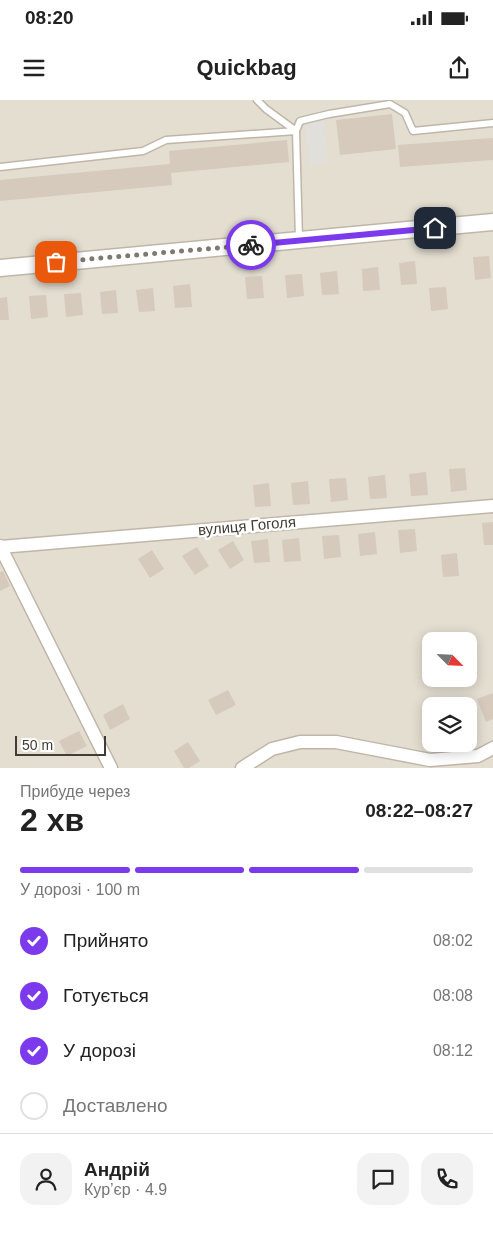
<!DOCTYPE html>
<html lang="uk">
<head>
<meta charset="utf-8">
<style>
	body { margin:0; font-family:Arial,sans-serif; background:#f2f2f2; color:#222; height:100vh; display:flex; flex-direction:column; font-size:19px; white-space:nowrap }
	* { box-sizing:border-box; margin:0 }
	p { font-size:16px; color:#767676 }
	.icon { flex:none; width:28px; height:28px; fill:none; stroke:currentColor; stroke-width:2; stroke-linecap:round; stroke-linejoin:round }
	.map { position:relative; height:668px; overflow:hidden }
	.side { display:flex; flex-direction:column; background:#fff; flex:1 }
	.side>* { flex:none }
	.needle { width:32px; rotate:114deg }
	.buttons { position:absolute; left:422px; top:532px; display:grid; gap:10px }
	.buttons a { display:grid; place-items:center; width:55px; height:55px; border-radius:10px; background:#fff; box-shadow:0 2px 12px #0003; font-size:25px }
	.scale { position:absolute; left:15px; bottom:12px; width:91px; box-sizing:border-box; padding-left:5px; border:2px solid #423c34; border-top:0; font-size:14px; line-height:18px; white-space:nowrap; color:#423c34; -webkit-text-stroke:4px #fff; paint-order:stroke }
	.pin { position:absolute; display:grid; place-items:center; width:42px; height:42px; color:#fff; margin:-21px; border-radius:10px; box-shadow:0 2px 8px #0006 }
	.courier { position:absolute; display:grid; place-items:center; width:50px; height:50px; margin:-25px; border:4px solid #7c3aed; border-radius:50%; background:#fff; color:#222; box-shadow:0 1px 6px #0007 }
	.overview em { font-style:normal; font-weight:600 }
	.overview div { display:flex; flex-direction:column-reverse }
	.overview { display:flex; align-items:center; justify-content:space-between; height:85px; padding:0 20px }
	h1 { font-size:32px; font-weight:600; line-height:38px }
	.bar { display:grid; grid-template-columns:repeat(4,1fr); gap:8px 5px; align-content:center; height:60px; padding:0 20px }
	.bar i { height:6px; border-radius:4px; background:#e0e0e0 }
	.bar .active { background:#7c3aed }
	.bar p { grid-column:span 4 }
	.line { display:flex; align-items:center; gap:12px; padding:0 20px; border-top:1px solid #e0e0e0 }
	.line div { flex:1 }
	.round { display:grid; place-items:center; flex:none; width:52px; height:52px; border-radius:15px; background:#f2f2f2 }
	ol { padding:0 20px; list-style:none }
	li { display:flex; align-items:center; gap:15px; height:55px }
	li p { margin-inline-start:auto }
	li .icon { padding:5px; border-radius:50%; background:#7c3aed; color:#fff; stroke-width:4 }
	li:last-child { color:#767676 }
	li i { width:28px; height:28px; border:2px solid #e0e0e0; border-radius:50% }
	.status { display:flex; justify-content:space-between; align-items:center; height:35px; padding:0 25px; background:#fff; direction:ltr }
	.status svg { height:14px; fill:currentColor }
	header { display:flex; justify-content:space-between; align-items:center; height:65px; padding:0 20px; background:#fff; font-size:22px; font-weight:600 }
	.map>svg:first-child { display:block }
</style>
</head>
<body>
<div class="status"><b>08:20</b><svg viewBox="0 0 49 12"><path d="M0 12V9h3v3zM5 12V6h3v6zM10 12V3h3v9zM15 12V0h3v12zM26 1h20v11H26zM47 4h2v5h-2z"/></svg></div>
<header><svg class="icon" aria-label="menu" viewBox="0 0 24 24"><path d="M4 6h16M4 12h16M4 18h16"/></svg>Quickbag<svg class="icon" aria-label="share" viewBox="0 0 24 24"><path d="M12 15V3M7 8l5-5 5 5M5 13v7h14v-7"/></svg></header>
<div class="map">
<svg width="493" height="668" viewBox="0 0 493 668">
	<rect width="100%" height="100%" fill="#f1ece3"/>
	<path fill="#e4ded1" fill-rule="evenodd" d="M0,0H493V668H0ZM431,541H469V579H431ZM431,606H469V644H431Z"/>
	<path fill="#e1dfdb" d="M324,19L328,62L308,65L305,22Z"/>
	<path fill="#d5cabc" d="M392,14L396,49L340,55L336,20Z
		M493,38V60L400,67L398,45Z
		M287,40L289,62L171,73L172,85L0,101V80L170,64L169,51Z
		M489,156L491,178L475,180L473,157Z
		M415,161L417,184L401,185L399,163Z
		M378,167L380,190L363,191L362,169Z
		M337,171L339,194L322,195L320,173Z
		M302,174L304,196L287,198L285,175Z
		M262,176L264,198L247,199L245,177Z
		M190,184L192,207L175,208L173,186Z
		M446,187L448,209L431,211L429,188Z
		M153,188L155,211L139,212L136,190Z
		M116,190L118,213L102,214L100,192Z
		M81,193L83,215L66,217L64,194Z
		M46,195L48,217L31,219L29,196Z
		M7,197L9,220H0V198Z
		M465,368L467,390L451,392L449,369Z
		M426,372L428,395L411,396L409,374Z
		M385,375L387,398L370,399L368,377Z
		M346,378L348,400L331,402L329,379Z
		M308,381L310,404L293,405L291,383Z
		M269,383L271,406L255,407L253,385Z
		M493,422V445H484L482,423Z
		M415,429L417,451L400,453L398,430Z
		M375,432L377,454L360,456L358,434Z
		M339,435L341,457L324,459L322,436Z
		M299,438L301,461L284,462L282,440Z
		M268,439L270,462L254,463L251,441Z
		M233,441L244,460L230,469L218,450Z
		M197,447L209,466L195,475L182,456Z
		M152,450L164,469L150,478L138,459Z
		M457,453L459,476L443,477L441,455Z
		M3,471L10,486L0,491V472Z
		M228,590L236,605L216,615L208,600Z
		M493,593V619L486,622L477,599Z
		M123,604L130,619L110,630L103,615Z
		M79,631L87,646L67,656L59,641Z
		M188,642L200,661L189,668H184L174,651Z"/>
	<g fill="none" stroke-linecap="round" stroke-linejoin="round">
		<defs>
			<path id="service" d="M257,0L266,9L296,31L299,139
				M0,67L143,51L166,40L296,31L300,21L329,14L390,4L405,13L413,31L493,23"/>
			<path id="minor" d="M0,446L111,668
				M0,447L493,406
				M242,668L272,649L300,642H336L430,660L478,656L493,648"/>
			<path id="tertiary" d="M0,168L493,122"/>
		</defs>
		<use href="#service" stroke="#bfb6a9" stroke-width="9"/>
		<use href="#minor" stroke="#bfb6a9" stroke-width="15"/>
		<use href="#tertiary" stroke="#bfb6a9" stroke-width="19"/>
		<use href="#service" stroke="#fff" stroke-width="6"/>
		<use href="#minor" stroke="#fff" stroke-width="12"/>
		<use href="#tertiary" stroke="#fff" stroke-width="16"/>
	</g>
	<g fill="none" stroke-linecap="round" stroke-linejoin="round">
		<path stroke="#7f7a71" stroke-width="5" stroke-dasharray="0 9" d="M56,162L251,145"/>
		<path stroke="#7c3aed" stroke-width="6" d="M251,145L435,128"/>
	</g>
	<g text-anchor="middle" stroke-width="5" stroke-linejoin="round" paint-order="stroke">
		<g font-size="15" fill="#423c34" stroke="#fff">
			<text transform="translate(247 426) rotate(-5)" y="5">вулиця Гоголя</text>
		</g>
	</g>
</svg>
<div class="buttons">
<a><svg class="needle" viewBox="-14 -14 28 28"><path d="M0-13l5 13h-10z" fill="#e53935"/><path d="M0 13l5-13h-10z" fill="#767676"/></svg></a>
<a><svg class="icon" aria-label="layers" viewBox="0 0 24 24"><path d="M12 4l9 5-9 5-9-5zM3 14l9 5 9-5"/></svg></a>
</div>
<div class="scale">50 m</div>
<div class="pin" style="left:56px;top:162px;background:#ea580c"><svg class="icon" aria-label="bag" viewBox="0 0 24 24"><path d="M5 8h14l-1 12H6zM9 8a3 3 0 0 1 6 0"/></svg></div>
<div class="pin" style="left:435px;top:128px;background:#1f2937"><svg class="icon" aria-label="home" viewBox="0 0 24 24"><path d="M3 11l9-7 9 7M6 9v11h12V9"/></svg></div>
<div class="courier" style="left:251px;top:145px"><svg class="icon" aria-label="bike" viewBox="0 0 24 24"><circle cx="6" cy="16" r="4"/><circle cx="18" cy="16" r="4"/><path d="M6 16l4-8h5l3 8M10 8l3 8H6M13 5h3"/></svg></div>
</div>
<section class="side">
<div class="overview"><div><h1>2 хв</h1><p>Прибуде через</p></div><em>08:22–08:27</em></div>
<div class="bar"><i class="active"></i><i class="active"></i><i class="active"></i><i></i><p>У дорозі · 100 m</p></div>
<ol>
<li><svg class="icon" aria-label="check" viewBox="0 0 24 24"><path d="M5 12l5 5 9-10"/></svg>Прийнято<p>08:02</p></li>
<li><svg class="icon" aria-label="check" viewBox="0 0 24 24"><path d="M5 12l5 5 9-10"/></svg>Готується<p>08:08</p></li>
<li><svg class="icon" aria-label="check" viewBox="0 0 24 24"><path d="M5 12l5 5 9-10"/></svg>У дорозі<p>08:12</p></li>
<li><i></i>Доставлено</li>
</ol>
<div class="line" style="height:90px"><a class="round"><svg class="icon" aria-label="person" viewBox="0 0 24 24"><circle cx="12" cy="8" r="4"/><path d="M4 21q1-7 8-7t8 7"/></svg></a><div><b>Андрій</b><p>Кур’єр · 4.9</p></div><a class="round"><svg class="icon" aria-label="chat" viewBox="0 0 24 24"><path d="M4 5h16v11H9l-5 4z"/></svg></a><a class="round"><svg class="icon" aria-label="phone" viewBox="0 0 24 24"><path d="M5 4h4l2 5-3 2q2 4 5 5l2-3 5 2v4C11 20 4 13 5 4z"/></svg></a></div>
</section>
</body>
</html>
